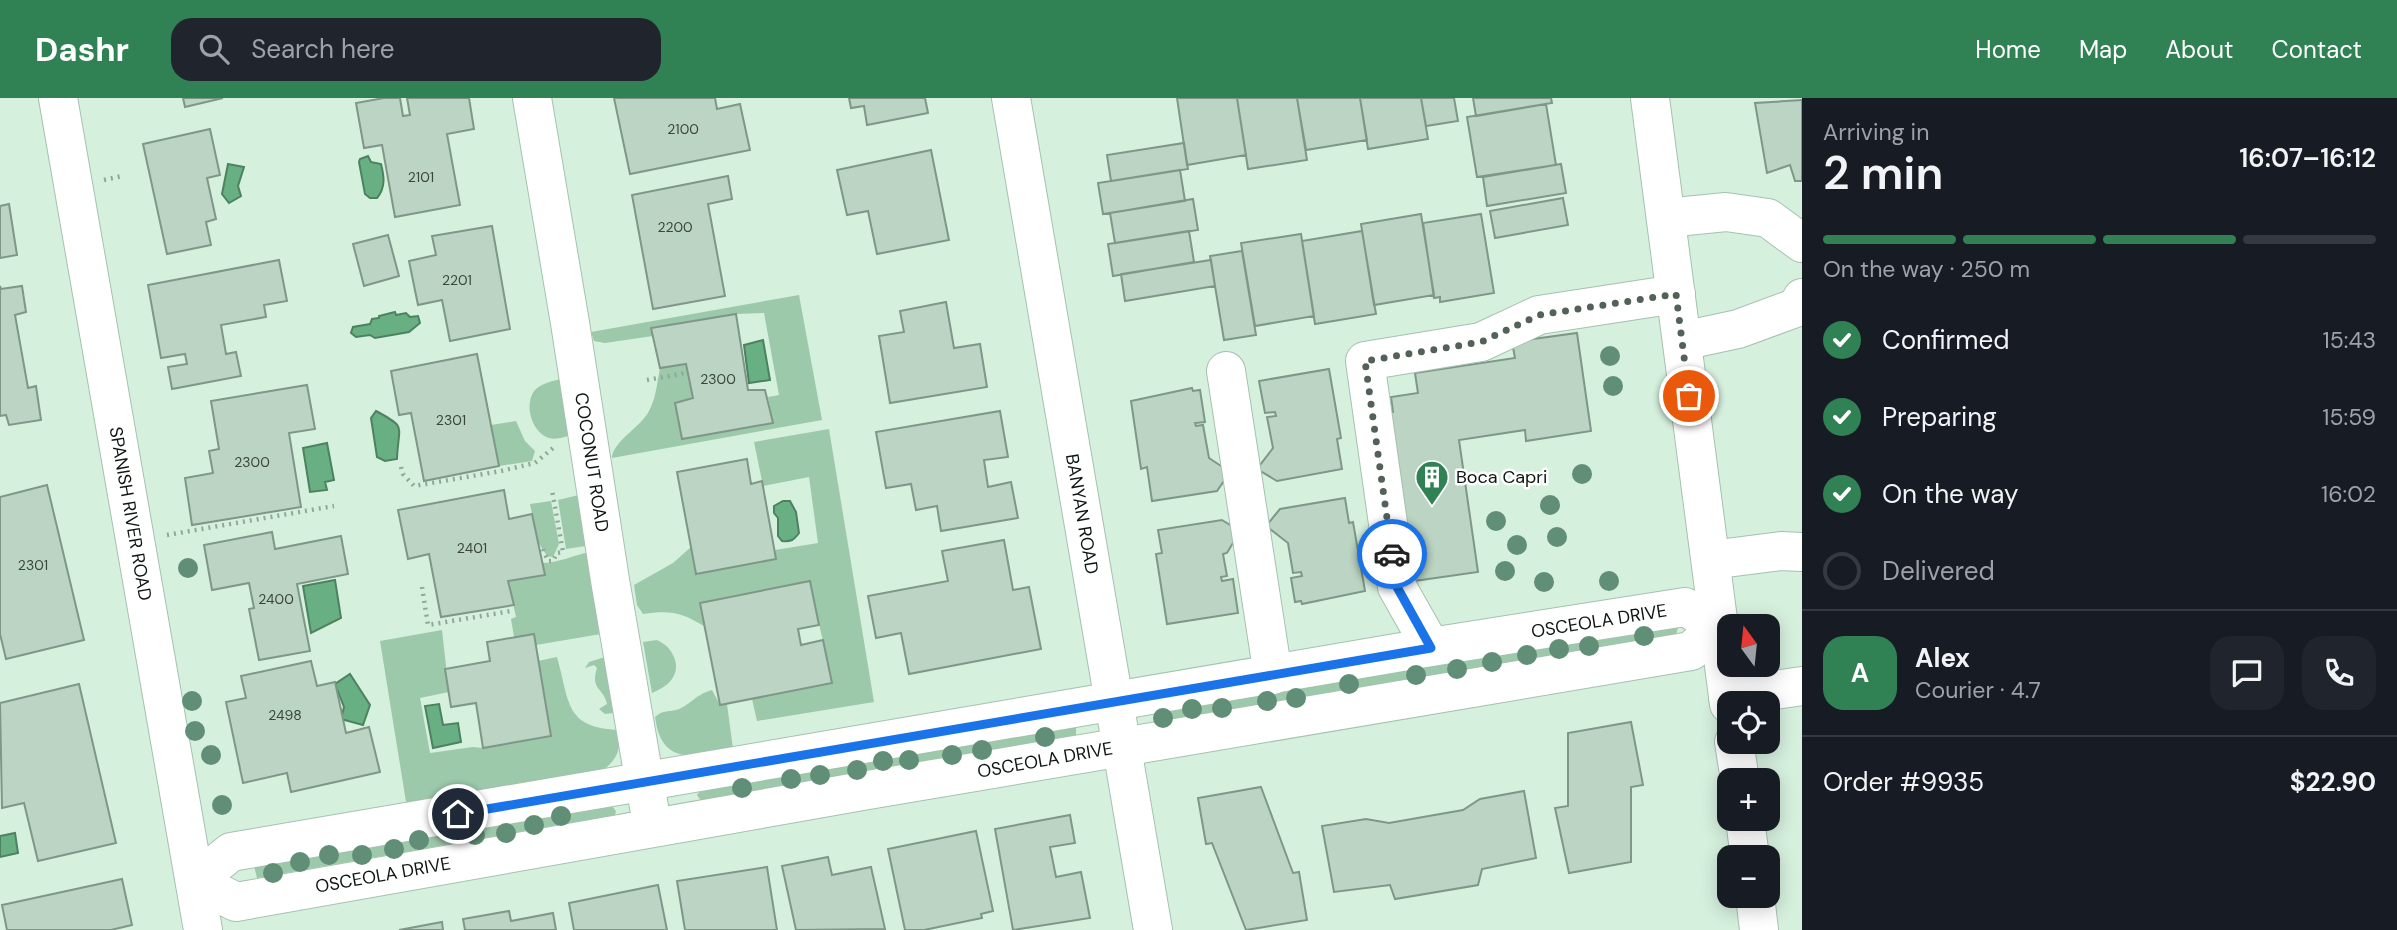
<!DOCTYPE html>
<html lang="en">
<head>
<meta charset="utf-8">
<style>
	body { margin:0; font-family:"DM Sans",sans-serif; background:#20242c; color:#f1f3f6; height:100vh; display:flex; flex-direction:column; font-size:26px; white-space:nowrap }
	* { box-sizing:border-box; margin:0 }
	p { font-size:23px; color:#9ea1a6 }
	.icon { flex:none; width:38px; height:38px; fill:none; stroke:currentColor; stroke-width:2; stroke-linecap:round; stroke-linejoin:round }
	.map { position:relative; flex:1; overflow:hidden }
	.sheet { display:flex; flex-direction:column; background:#171b24; width:595px }
	.sheet>* { flex:none }
	.needle { width:46px; rotate:345deg }
	.tools { position:absolute; left:1717px; top:516px; display:grid; gap:14px }
	.tools a { display:grid; place-items:center; width:63px; height:63px; border-radius:14px; background:#171b24; box-shadow:0 4px 18px #0003; font-size:35px }
	.pin { position:absolute; display:grid; place-items:center; width:60px; height:60px; color:#fff; margin:-30px; border:4px solid #fff; border-radius:50%; box-shadow:0 2px 7px #0007 }
	.courier { position:absolute; display:grid; place-items:center; width:70px; height:70px; margin:-35px; border:5px solid #1a73e8; border-radius:50%; background:#fff; color:#222; box-shadow:0 2px 9px #0007 }
	.headline em { font-style:normal; font-weight:600 }
	.headline div { display:flex; flex-direction:column-reverse }
	.headline { display:flex; align-items:center; justify-content:space-between; height:119px; padding:0 21px }
	h1 { font-size:46px; font-weight:600; line-height:52px }
	.bar { display:grid; grid-template-columns:repeat(4,1fr); gap:10px 7px; align-content:center; height:84px; padding:0 21px }
	.bar i { height:9px; border-radius:5px; background:#363941 }
	.bar .selected { background:#308254 }
	.bar p { grid-column:span 4 }
	.line { display:flex; align-items:center; gap:18px; padding:0 21px; border-top:2px solid #363941 }
	.line div { flex:1 }
	.round { display:grid; place-items:center; flex:none; width:74px; height:74px; border-radius:21px; background:#20242c }
	ol { padding:0 21px; list-style:none }
	li { display:flex; align-items:center; gap:21px; height:77px }
	li p { margin-inline-start:auto }
	li .icon { padding:7px; border-radius:50%; background:#308254; color:#fff; stroke-width:4 }
	li:last-child { color:#9ea1a6 }
	li i { width:38px; height:38px; border:4px solid #363941; border-radius:50% }
	header { display:flex; align-items:center; gap:42px; box-sizing:border-box; height:98px; padding:0 35px; background:#308254; color:#fff }
	header strong { font-size:33px }
	nav { display:flex; gap:38px; margin-inline-start:auto; font-size:24px }
	.search { width:490px; height:63px; background:#20242c; display:flex; align-items:center; gap:18px; box-sizing:border-box; padding:0 24px; border-radius:21px; color:#9ea1a6; font-size:26px }
	main { display:flex; flex:1; min-height:0 }
	.map>svg:first-child { display:block }
</style>
</head>
<body>
<header>
<strong>Dashr</strong>
<div class="search"><svg class="icon" aria-label="search" viewBox="0 0 24 24"><circle cx="10" cy="10" r="6"/><path d="M15 15l6 6"/></svg>Search here</div>
<nav><a>Home</a><a>Map</a><a>About</a><a>Contact</a></nav>
</header>
<main>
<div class="map">
<svg width="1802" height="832" viewBox="0 0 1802 832">
	<rect width="100%" height="100%" fill="#d6f0de"/>
	<path fill="#9bc9aa" d="M799,197L822,322L612,360C613,343 640,330 649,313C656,300 657,285 660,270L686,266L693,300L676,305L682,341L773,325L768,299L779,297L764,215L736,216L652,230L653,238L605,245L594,243L591,234Z
		M567,280L571,337C564,339 557,342 549,340C532,335 523,306 535,292C543,284 557,282 567,280Z
		M516,323L525,343L535,353L532,363L499,368L491,327Z
		M829,331L874,604L757,623L752,601L832,585L810,484L701,505L704,528C681,514 670,512 643,516L637,507L634,487L673,465L691,449L697,476L776,461L775,452L818,445L809,379L763,388L754,344Z
		M583,396L592,447L566,451L558,402Z
		M551,403L559,446L553,459L547,458L538,444L530,406Z
		M590,454L601,536L536,547L534,536L514,539L511,521L516,519L508,483L544,477L542,465C558,465 574,457 590,454Z
		M1678,529L1676,538L1161,627C1156,623 1155,620 1157,613Z
		M442,532L449,594L420,600L430,655L473,649L483,650L551,638L538,563L557,559C570,604 564,630 620,632C620,656 617,662 598,676L407,710L380,543Z
		M657,542C672,548 682,567 672,581C667,588 659,592 652,595L643,544Z
		M605,559L617,612L613,615L605,616L599,611L607,606C604,590 590,592 597,570L594,567L585,570L589,564Z
		M712,592L720,607L727,606L733,651C697,657 662,671 655,619C663,612 667,614 676,612C690,608 694,597 712,592Z
		M1071,628L1076,630V638L702,704L697,697L700,693Z
		M611,707L616,713L615,717L257,780L254,768Z"/>
	<path fill="#68b083" stroke="#4d8260" stroke-width="2" d="M368,58L371,64L381,66C384,78 386,89 377,100H370L365,96L359,64L360,61Z
		M228,66L244,69L238,88L241,98L229,105L222,96Z
		M395,214L396,217L406,215L410,219L418,218L420,225L409,234L375,240L370,237L356,239L351,235L353,229L370,226L372,221L379,220V218Z
		M763,242L770,282L749,285L744,247Z
		M376,313C408,330 398,327 397,361L385,363L377,359L371,320Z
		M327,345L334,382L325,384L327,392L310,394L303,350Z
		M783,403H790L796,414L799,435C794,442 791,444 782,443L778,438V420L774,415V408Z
		M335,482L341,520L311,535L303,488Z
		M350,576L370,607L363,627L341,621L344,609L335,586Z
		M439,606L443,627L458,625L461,644L433,650L425,608Z
		M15,735L18,755L0,759V738Z"/>
	<path fill="#bbd4c3" stroke="#7f9787" stroke-width="2" d="M183,0H223L185,9Z
		M384,0H400L403,18L410,17L407,0H469L474,31L447,36L460,107L395,119L382,47L364,50L356,5Z
		M614,0H715L717,11L740,6L750,52L630,76Z
		M849,0H925L928,15L867,27L864,8L851,10Z
		M1177,0H1237L1246,57L1187,67Z
		M1237,0H1297L1307,62L1248,71Z
		M1297,0H1360L1367,42L1306,52Z
		M1360,0H1421L1428,41L1368,51Z
		M1421,0H1454L1458,23L1426,28Z
		M1473,0H1551L1552,5L1476,18Z
		M1802,2V83H1795L1790,67L1767,75L1755,5Z
		M1546,6L1556,67L1477,79L1467,19Z
		M210,31L220,77L207,80L216,121L206,124L211,147L167,156L143,46Z
		M1184,45L1188,71L1111,83L1107,57Z
		M931,52L949,142L877,156L868,113L847,117L837,72Z
		M1561,66L1566,95L1487,108L1483,79Z
		M1180,72L1185,103L1103,116L1098,85Z
		M728,78L732,101L708,106L725,198L653,211L632,97Z
		M1563,100L1568,127L1495,140L1490,113Z
		M1193,101L1198,132L1115,145L1110,115Z
		M9,106L17,157L0,160V108Z
		M1421,116L1434,197L1374,207L1361,126Z
		M1481,116L1494,195L1440,204V199L1434,200L1423,125Z
		M492,128L510,231L450,243L442,202L418,207L409,163L436,157L432,138Z
		M1189,133L1194,164L1113,178L1108,146Z
		M1362,133L1376,216L1315,226L1302,143Z
		M1301,136L1314,218L1255,228L1241,145Z
		M388,137L399,178L364,188L353,146Z
		M1242,153L1256,237L1224,242L1210,158Z
		M279,162L287,203L264,207L266,219L221,227L226,256L236,254L241,278L172,291L168,269L187,266L185,256L161,260L148,187Z
		M1211,162L1215,188L1125,203L1121,176Z
		M0,188L1,191L22,188L26,214L15,217L28,290L36,288L41,322L9,327L6,317L0,318Z
		M946,204L954,250L980,246L987,289L890,305L879,238L904,234L900,213Z
		M736,216L748,292H765L773,325L682,341L675,305L693,300L686,266L660,270L651,230Z
		M1577,235L1591,333L1526,343L1525,332L1459,342L1478,474L1407,484L1382,316L1393,314L1391,299L1418,295L1415,275L1515,260L1512,244Z
		M477,256L499,368L424,383L411,315L399,317L391,273Z
		M1329,271L1341,340L1337,341L1342,371L1277,383L1257,371L1273,350L1267,319L1276,318L1275,314L1265,315L1259,283Z
		M307,287L315,331L289,335L301,409L192,427L185,380L213,375L209,353L219,351L211,303Z
		M1192,290L1193,293L1200,292L1205,324L1195,325L1196,328L1203,327L1209,360L1230,374L1217,393L1152,403L1147,369L1141,371L1131,303Z
		M1000,313L1008,359L984,362L988,389L1011,384L1018,420L941,433L937,408L916,412L911,386L886,390L876,334Z
		M747,361L751,386L762,383L776,461L696,476L677,374Z
		M47,387L84,542L6,561L0,536V399Z
		M504,392L509,421L532,416L545,477L508,483L514,507L441,519L429,456L408,461L398,412Z
		M1345,400L1349,425L1353,424L1365,493L1302,506L1301,503L1295,504L1291,480L1302,478L1301,474L1293,475L1288,445L1266,428L1280,411Z
		M1222,422L1240,433L1227,455L1223,456L1227,478L1221,479L1222,483L1233,481L1238,515L1167,526L1156,456L1162,455L1158,432Z
		M272,434L275,451L341,438L348,476L297,486L310,553L259,562L249,511L254,510L249,485L212,492L204,447Z
		M1004,442L1013,492L1029,489L1041,551L909,576L901,535L876,540L868,498L948,483L942,453Z
		M810,483L819,527L798,531L801,547L823,542L832,585L720,607L700,505Z
		M534,536L551,638L483,650L476,605L451,609L445,571L490,563L487,544Z
		M311,563L317,588L335,584L346,635L369,629L380,674L291,694L287,675L243,685L226,604L246,600L241,578Z
		M79,586L116,745L38,763L24,705L2,710L0,605Z
		M1631,624L1643,687L1631,689V764L1569,775L1555,710L1568,708V635Z
		M1261,689L1293,775L1299,774L1307,822L1246,832L1212,745L1206,746L1198,700Z
		M1524,693L1536,760L1482,771L1478,787L1395,801L1390,787L1334,794L1322,728L1366,721L1389,725L1463,712L1480,701Z
		M1070,717L1075,745L1050,749L1056,779L1081,774L1090,820L1013,832L995,731Z
		M976,733L993,813L981,816L982,820L924,832H905L888,751Z
		M828,759L832,777L871,769L885,831L796,832L782,768Z
		M767,769L777,832H685L677,783Z
		M122,781L132,827L111,832H7L2,807Z
		M658,787L667,832H574L569,805Z
		M509,813L511,823L553,815L556,832H465L463,821Z
		M442,824L443,832H399Z"/>
	<g fill="none" stroke-linecap="round" stroke-linejoin="round">
		<defs>
			<g id="minor">
				<path id="s1" d="M58,0L203,832"/>
				<path id="s2" d="M532,0L570,225L610,482L649,709"/>
				<path id="s3" d="M1011,0L1153,832"/>
				<path d="M1666,120L1726,114L1768,120L1802,145"/>
				<path d="M1682,243L1738,231L1798,209L1802,200"/>
				<path d="M1226,273L1273,577"/>
				<path d="M1711,462L1781,453L1802,454"/>
				<path d="M1685,509L1719,528L1691,553L868,692L236,804L195,783L231,754L1431,549Z"/>
				<path d="M1431,549L1397,489L1365,263L1481,244L1539,217L1676,196"/>
				<path d="M1728,599L1802,588"/>
			</g>
			<path id="major" d="M1650,0L1729,606
				M1734,644L1740,682
				M1745,721L1750,760
				M1755,798L1759,832"/>
		</defs>
		<use href="#minor" stroke="#a7c0af" stroke-width="40"/>
		<use href="#major" stroke="#a7c0af" stroke-width="40"/>
		<path stroke="#93a799" stroke-width="4.5" stroke-dasharray="2 5" stroke-linecap="butt" d="M104,82L122,78
			M647,282L685,275
			M401,369L403,376L414,388L501,373L535,365L553,350
			M167,437L334,408
			M543,451L548,463H553L557,455L563,454L552,392
			M422,489L428,527L511,513"/>
		<use href="#minor" stroke="#fff" stroke-width="38"/>
		<use href="#major" stroke="#fff" stroke-width="38"/>
	</g>
	<g fill="#618e76">
		<circle cx="1610" cy="258" r="10"/>
		<circle cx="1613" cy="288" r="10"/>
		<circle cx="1582" cy="376" r="10"/>
		<circle cx="1550" cy="407" r="10"/>
		<circle cx="1496" cy="423" r="10"/>
		<circle cx="1557" cy="439" r="10"/>
		<circle cx="1517" cy="447" r="10"/>
		<circle cx="188" cy="470" r="10"/>
		<circle cx="1505" cy="473" r="10"/>
		<circle cx="1609" cy="483" r="10"/>
		<circle cx="1544" cy="484" r="10"/>
		<circle cx="1644" cy="538" r="10"/>
		<circle cx="1589" cy="548" r="10"/>
		<circle cx="1559" cy="551" r="10"/>
		<circle cx="1527" cy="557" r="10"/>
		<circle cx="1492" cy="564" r="10"/>
		<circle cx="1457" cy="571" r="10"/>
		<circle cx="1416" cy="577" r="10"/>
		<circle cx="1349" cy="586" r="10"/>
		<circle cx="1296" cy="600" r="10"/>
		<circle cx="192" cy="603" r="10"/>
		<circle cx="1267" cy="603" r="10"/>
		<circle cx="1222" cy="610" r="10"/>
		<circle cx="1192" cy="611" r="10"/>
		<circle cx="1163" cy="620" r="10"/>
		<circle cx="195" cy="633" r="10"/>
		<circle cx="1045" cy="639" r="10"/>
		<circle cx="982" cy="652" r="10"/>
		<circle cx="211" cy="657" r="10"/>
		<circle cx="952" cy="657" r="10"/>
		<circle cx="909" cy="662" r="10"/>
		<circle cx="883" cy="663" r="10"/>
		<circle cx="857" cy="672" r="10"/>
		<circle cx="820" cy="677" r="10"/>
		<circle cx="791" cy="681" r="10"/>
		<circle cx="742" cy="690" r="10"/>
		<circle cx="222" cy="707" r="10"/>
		<circle cx="561" cy="718" r="10"/>
		<circle cx="534" cy="727" r="10"/>
		<circle cx="506" cy="735" r="10"/>
		<circle cx="475" cy="737" r="10"/>
		<circle cx="419" cy="742" r="10"/>
		<circle cx="394" cy="751" r="10"/>
		<circle cx="329" cy="757" r="10"/>
		<circle cx="362" cy="757" r="10"/>
		<circle cx="300" cy="764" r="10"/>
		<circle cx="273" cy="775" r="10"/>
	</g>
	<g fill="none" stroke-linecap="round" stroke-linejoin="round">
		<path stroke="#536258" stroke-width="7" stroke-dasharray="0 12.6" d="M1392,456L1365,263L1481,244L1539,217L1676,196L1689,298"/>
		<path stroke="#1a73e8" stroke-width="9" d="M458,716L1431,550L1397,489L1392,456"/>
	</g>
	<defs>
		<symbol id="building-pin" viewBox="-11 -11 22 30"><path d="M0 17L-7.5 6A9.5 9.5 0 1 1 7.5 6Z" fill="#308254" stroke="#fff"/><path d="M-4-6H4V6H1V3H-1V6H-4ZM-2.5-4.3h1.7v1.8h-1.7ZM.8-4.3h1.7v1.8H.8ZM-2.5-1h1.7V.8h-1.7ZM.8-1h1.7V.8H.8Z" fill="#fff"/></symbol>
	</defs>
	<g fill-rule="evenodd">
		<use href="#building-pin" x="1413" y="360" width="38" height="52"/>
	</g>
	<g text-anchor="middle" stroke-width="5" stroke-linejoin="round" paint-order="stroke">
		<g font-size="14" fill="#38463d">
			<text x="683" y="36">2100</text>
			<text x="421" y="84">2101</text>
			<text x="675" y="134">2200</text>
			<text x="457" y="187">2201</text>
			<text x="718" y="286">2300</text>
			<text x="451" y="327">2301</text>
			<text x="252" y="369">2300</text>
			<text x="472" y="455">2401</text>
			<text x="33" y="472">2301</text>
			<text x="276" y="506">2400</text>
			<text x="285" y="622">2498</text>
		</g>
		<g font-size="18" fill="#0d1610" stroke="#fff">
			<text dy="6" stroke="none"><textPath href="#s2" startOffset="369">COCONUT ROAD</textPath></text>
			<text dy="6" stroke="none"><textPath href="#s1" startOffset="422">SPANISH RIVER ROAD</textPath></text>
			<text dy="6" stroke="none"><textPath href="#s3" startOffset="422">BANYAN ROAD</textPath></text>
			<text transform="translate(1599 523) rotate(-9)" y="6">OSCEOLA DRIVE</text>
			<text transform="translate(1045 662) rotate(-10)" y="6">OSCEOLA DRIVE</text>
			<text transform="translate(383 777) rotate(-10)" y="6">OSCEOLA DRIVE</text>
		</g>
		<g font-size="18" fill="#0d1610" stroke="#fff" text-anchor="start">
			<text x="1456" y="385">Boca Capri</text>
		</g>
	</g>
</svg>
<div class="tools">
<a><svg class="needle" viewBox="-14 -14 28 28"><path d="M0-13l5 13h-10z" fill="#e53935"/><path d="M0 13l5-13h-10z" fill="#9ea1a6"/></svg></a>
<a><svg class="icon" aria-label="locate" viewBox="0 0 24 24"><circle cx="12" cy="12" r="6"/><path d="M12 2v4M12 18v4M2 12h4M18 12h4"/></svg></a>
<a>+</a>
<a>−</a>
</div>
<div class="pin" style="left:1689px;top:298px;background:#ea580c"><svg class="icon" aria-label="bag" viewBox="0 0 24 24"><path d="M5 8h14l-1 12H6zM9 8a3 3 0 0 1 6 0"/></svg></div>
<div class="pin" style="left:458px;top:716px;background:#1f2937"><svg class="icon" aria-label="home" viewBox="0 0 24 24"><path d="M3 11l9-7 9 7M6 9v11h12V9"/></svg></div>
<div class="courier" style="left:1392px;top:456px"><svg class="icon" aria-label="car" viewBox="0 0 24 24"><path d="M5 17H2v-5l4-1 3-4h7l3 4 3 1v5h-3M9 17h6M6 11h13"/><circle cx="7" cy="17" r="2"/><circle cx="17" cy="17" r="2"/></svg></div>
</div>
<section class="sheet">
<div class="headline"><div><h1>2 min</h1><p>Arriving in</p></div><em>16:07–16:12</em></div>
<div class="bar"><i class="selected"></i><i class="selected"></i><i class="selected"></i><i></i><p>On the way · 250 m</p></div>
<ol>
<li><svg class="icon" aria-label="check" viewBox="0 0 24 24"><path d="M5 12l5 5 9-10"/></svg>Confirmed<p>15:43</p></li>
<li><svg class="icon" aria-label="check" viewBox="0 0 24 24"><path d="M5 12l5 5 9-10"/></svg>Preparing<p>15:59</p></li>
<li><svg class="icon" aria-label="check" viewBox="0 0 24 24"><path d="M5 12l5 5 9-10"/></svg>On the way<p>16:02</p></li>
<li><i></i>Delivered</li>
</ol>
<div class="line" style="height:126px"><b class="round" style="background:#308254;color:#fff">A</b><div><b>Alex</b><p>Courier · 4.7</p></div><a class="round"><svg class="icon" aria-label="chat" viewBox="0 0 24 24"><path d="M4 5h16v11H9l-5 4z"/></svg></a><a class="round"><svg class="icon" aria-label="phone" viewBox="0 0 24 24"><path d="M5 4h4l2 5-3 2q2 4 5 5l2-3 5 2v4C11 20 4 13 5 4z"/></svg></a></div>
<div class="line" style="height:91px"><div>Order #9935</div><b>$22.90</b></div>
</section>
</main>
</body>
</html>
